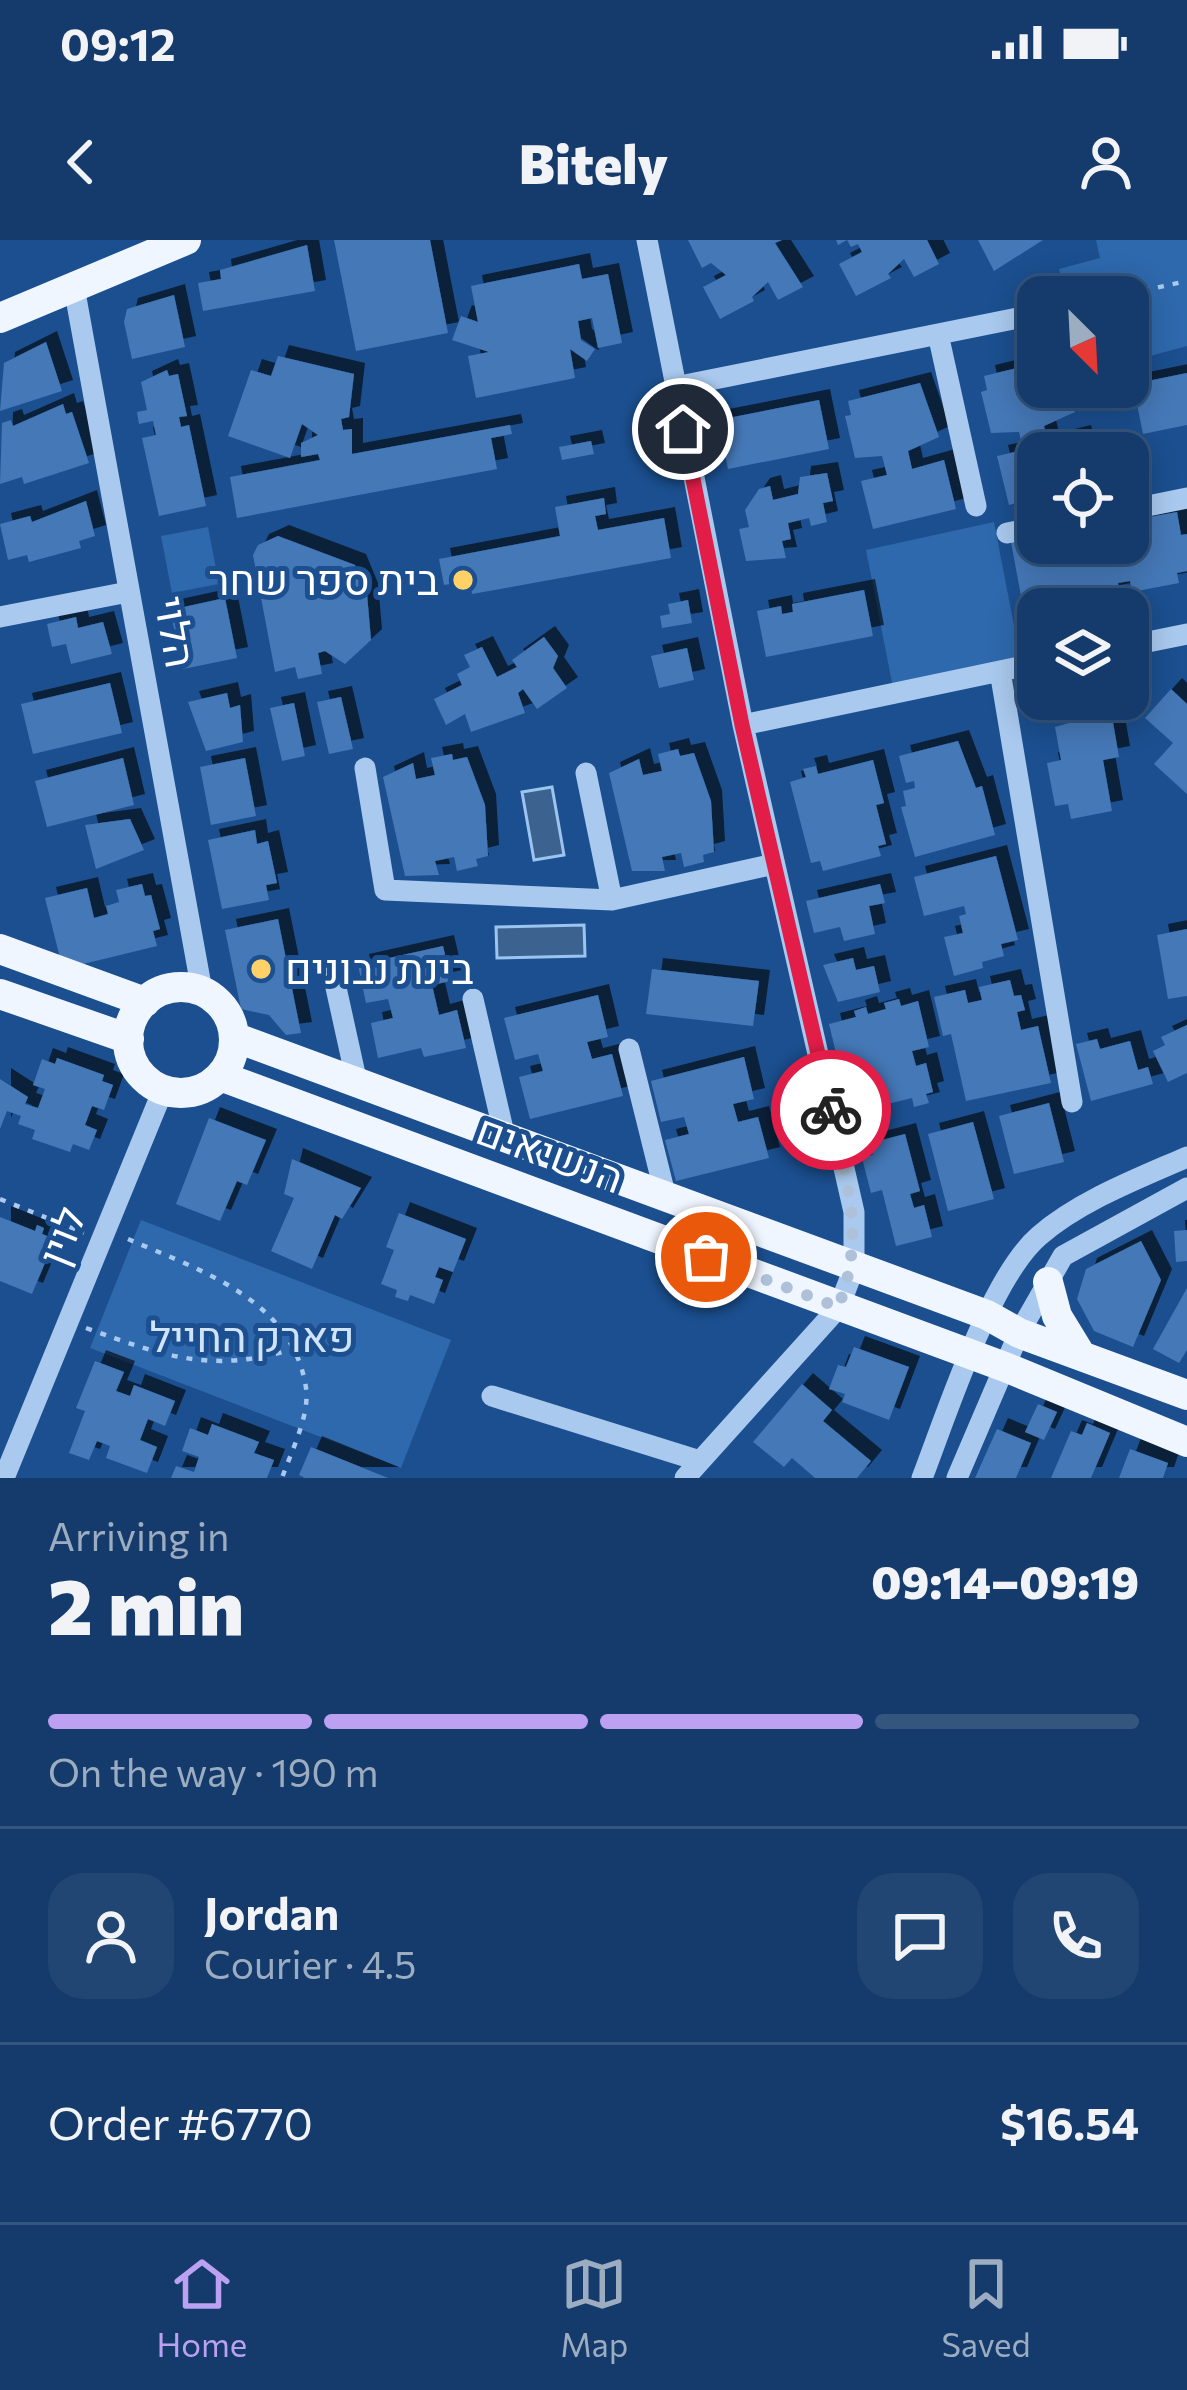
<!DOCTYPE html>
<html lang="en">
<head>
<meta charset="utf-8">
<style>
	body { margin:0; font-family:Commissioner,Heebo,sans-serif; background:#214673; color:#f1f3f6; height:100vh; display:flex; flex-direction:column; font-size:45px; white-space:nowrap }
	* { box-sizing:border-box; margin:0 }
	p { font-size:39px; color:#9dadc1 }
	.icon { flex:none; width:66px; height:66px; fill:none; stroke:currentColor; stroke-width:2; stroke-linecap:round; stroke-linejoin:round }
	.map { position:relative; height:1238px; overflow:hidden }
	.side { display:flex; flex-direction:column; background:#143b6b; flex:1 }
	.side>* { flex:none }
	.needle { width:78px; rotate:156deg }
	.controls { position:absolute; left:1017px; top:36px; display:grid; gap:24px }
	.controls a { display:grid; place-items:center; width:132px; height:132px; border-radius:24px; background:#143b6b; box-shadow:0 6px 30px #0003,0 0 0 3px #33557e; font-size:60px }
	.pin { position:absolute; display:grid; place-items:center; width:102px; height:102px; color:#fff; margin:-51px; border:6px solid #fff; border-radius:50%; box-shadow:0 3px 12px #0007 }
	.courier { position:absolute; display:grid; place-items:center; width:120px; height:120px; margin:-60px; border:9px solid #e11d48; border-radius:50%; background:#fff; color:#222; box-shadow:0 3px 15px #0007 }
	.overview em { font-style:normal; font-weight:800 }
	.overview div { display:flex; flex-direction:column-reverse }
	.overview { display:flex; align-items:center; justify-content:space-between; height:204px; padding:0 48px }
	h1 { font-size:78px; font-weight:800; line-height:90px }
	.bar { display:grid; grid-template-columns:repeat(4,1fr); gap:18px 12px; align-content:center; height:144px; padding:0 48px }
	.bar i { height:15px; border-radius:9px; background:#33557e }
	.bar .selected { background:#bca0f2 }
	.bar p { grid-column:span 4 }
	.line { display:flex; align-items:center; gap:30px; padding:0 48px; border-top:3px solid #33557e }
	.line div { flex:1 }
	.round { display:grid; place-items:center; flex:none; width:126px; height:126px; border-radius:36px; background:#214673 }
	.status { display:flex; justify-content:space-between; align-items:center; height:84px; padding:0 60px; background:#143b6b; direction:ltr }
	.status svg { height:33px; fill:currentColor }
	header { display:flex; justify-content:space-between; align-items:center; height:156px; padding:0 48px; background:#143b6b; font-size:54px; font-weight:800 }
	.menu { display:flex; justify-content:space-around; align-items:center; height:168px; border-top:3px solid #33557e; background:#143b6b; font-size:33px; color:#9dadc1 }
	.menu a { display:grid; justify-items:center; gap:6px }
	.menu .selected { color:#bca0f2 }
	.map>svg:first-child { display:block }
</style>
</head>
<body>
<div class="status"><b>09:12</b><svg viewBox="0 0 49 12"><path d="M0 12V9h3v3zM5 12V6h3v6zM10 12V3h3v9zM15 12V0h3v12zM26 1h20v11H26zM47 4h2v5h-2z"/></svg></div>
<header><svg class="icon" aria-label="back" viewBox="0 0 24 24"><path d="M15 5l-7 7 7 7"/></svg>Bitely<svg class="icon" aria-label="person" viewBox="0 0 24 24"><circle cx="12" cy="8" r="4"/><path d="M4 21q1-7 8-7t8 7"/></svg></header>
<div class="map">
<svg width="1187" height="1238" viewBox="0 0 1187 1238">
	<defs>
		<filter id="shadow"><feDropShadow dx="11" dy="-11" stdDeviation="0" flood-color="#0009"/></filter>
	</defs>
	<rect width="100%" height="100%" fill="#1b4f8f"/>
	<path fill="#2e69ad" d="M1096,0H1187V106L1128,122V57H1066L1059,29L1100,18Z
		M994,282L1016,396L1038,393V423L894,453L866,310Z
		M208,287L219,344L172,353L161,296Z
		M141,980L451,1100L401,1228L90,1108Z"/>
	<path fill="#3c6290" stroke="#9cc4f0" stroke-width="3" d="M552,547L564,615L534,620L522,552Z
		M584,685L585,716L497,718L496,687Z"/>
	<path fill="#4478b7" filter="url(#shadow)" d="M334,0H430L448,93L356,111Z
		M688,0H782L775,3L803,47L778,60L768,42L752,57L754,61L720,79L703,47L726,35L711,23L702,28Z
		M836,0H927L939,24L914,37L904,19L888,34L891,38L856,56L839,24L862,12L858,4L851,7L847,0L838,5Z
		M978,0H1043L994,31Z
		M307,5L315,51L203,71L198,43L221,39L220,30Z
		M579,24L582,39L608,34L622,103L598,108L592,78L578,81L581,100L595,109L587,121L570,109L575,138L476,158L468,116L489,112L452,100L461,76L478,82L471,46Z
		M174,55L185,107L132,119L124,82L127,69Z
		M46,102L62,151L0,171L4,123Z
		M278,116L354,134L349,177L341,179L343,190L352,189V214L510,185L512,194L491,198L497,229L237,278L230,237L320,220L318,214L301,217V203L318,195L302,184L290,218L228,196L251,130L271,136Z
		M1038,123V147H1068L1075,172L1044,186L1048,204L1080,196L1085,213H1038V257L1009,265L997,216L1023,210L1019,192L991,193L981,152L987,150L984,136Z
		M167,130L169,136L178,134L187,176L179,177L181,187L189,185L206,266L159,276L142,198L156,195L153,181L139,184L137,172L147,170L141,142Z
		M1187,133V185L1143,194L1133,144Z
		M920,143L939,197L908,211L912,229L944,220L956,269L873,289L861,241L887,235L882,216L855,218L845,176L851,175L848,161Z
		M819,160L829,209L728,229L718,180Z
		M63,164L66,174L72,172L89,223L24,244L22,237L0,244L2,183L11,180L13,186Z
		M591,201L594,214L562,220L559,207Z
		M827,233L833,261L823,263L827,282L811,286L809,278L788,283L791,299L782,301L786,318L746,321L739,289L749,287L745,270L759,249L770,246L773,260L798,254L800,237Z
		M604,258L606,274L595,276L598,290L664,278L671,318L472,354L470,341L444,345L439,319L560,296L555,267Z
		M86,261L95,296L79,301L81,308L29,322L27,315L8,320L0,284L30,276L32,282Z
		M1177,272L1181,295L1187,294V331L1177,333L1179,343L1132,352L1130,341L1118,343L1120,354L1092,359L1090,348L1076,351L1078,362L1024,372L1011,302L1038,297V303H1082L1084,313L1098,310L1128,303V281Z
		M278,296L355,325L367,354L371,400L345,424L325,411L318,413L322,434L298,439L295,427L275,432L253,315L258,305Z
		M864,350L873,396L766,417L757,371L781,366L782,374L793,372L792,364Z
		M225,358L237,418L183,429L170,370Z
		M688,360L692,383L662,388L660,376L670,374L668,364Z
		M76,377L78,388L103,382L112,414L71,424L66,404L52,407L47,384Z
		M544,397L558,416L553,428L567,448L537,469L523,449L518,453L525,473L471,492L465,474L446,485L434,459L462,445L457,434L470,427L464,415L482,407L497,437L517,427L512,420Z
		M687,408L694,440L659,448L651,416Z
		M110,443L122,493L33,514L21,464Z
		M1171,449L1187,464V554L1154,524L1173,503L1145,478Z
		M227,453L230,468L240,465L243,502L206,511L188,462Z
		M341,457L353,509L329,514L317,462Z
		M294,463L305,516L282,521L270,468Z
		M1111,471L1119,517L1103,520L1112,571L1071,579L1068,564L1055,566L1047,523L1061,520L1055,487Z
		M958,501L976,548L982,546L995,595L915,617L901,567L906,566L903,551L915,548L914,541L906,543L899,516Z
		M678,509L680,516L694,513L711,561L714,612L703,615L704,622L684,627L681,613L662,617L665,631H632L609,533L639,519L643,535L662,531L658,514Z
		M452,514L453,520L467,517L485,565L488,616L476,619L478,626L457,631L454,617L435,621L439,635L405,636L383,537L413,523L416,539L435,535L431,518Z
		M123,518L134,565L47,587L35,541Z
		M245,518L256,576L211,585L200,527Z
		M873,520L884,563L876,565L886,604L878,606L881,616L823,631L820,621L811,623L790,542L806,537L803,529L816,526L818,534Z
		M130,579L144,610L96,629L85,585Z
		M255,590L257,604L268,601L277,643L266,645L269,660L222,669L208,600Z
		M996,616L1018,700L1001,704L1004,716L982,722L983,728L954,736L944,697L963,693L959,676L966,674L964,666L924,676L914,637Z
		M142,644L145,656L151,655L160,689L153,691L157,706L75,726L60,718L45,658L87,648L94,678L108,674L106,666L119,662L116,650Z
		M880,644L885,663L869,666L875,694L844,701L840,687L814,693L806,661Z
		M278,679L301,793L286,795L269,775L241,769L225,690Z
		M1187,689V756L1168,759L1157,695Z
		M443,706L451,741L432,745L439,775L457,770L466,808L424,817L421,808L378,818L371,783L393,778L388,759L366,763L358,725Z
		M853,718L856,730L874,726L880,752L838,762L823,725Z
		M652,729L759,741L753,786L646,774Z
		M1010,740L1014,756L1021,755L1025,770L1017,772L1021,790L1038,786L1051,843L966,861L951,794L943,796L934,757L965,750L968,763L982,760L979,747Z
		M598,755L608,797L587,802L592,819L612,814L623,856L530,879L519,837L543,831L538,814L515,820L504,778Z
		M899,759L901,766L918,761L929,807L912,811L916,826L926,823L933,852L926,854L929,863L914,867L912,858L867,869L865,862L853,865L848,843L860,840L857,825L840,829L829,784L856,777L854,771L866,767L868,774L886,769L884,763Z
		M1187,785V833L1168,842L1153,811L1165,805L1161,797Z
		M1097,799L1100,809L1130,801L1138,830L1148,827L1153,844L1091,861L1076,804Z
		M744,817L754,859L733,864L738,882L758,877L769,918L676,941L665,900L689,894L684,877L661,882L651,841Z
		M57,818L104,835L102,841L113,845L104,870L92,866L85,885L97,890L89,910L73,904L70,912L32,899L35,890L18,884L21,876L7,871L0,889V839L28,857L25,864L38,868L45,849L33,845L42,819L55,824Z
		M1049,863L1064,922L1014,934L999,876Z
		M209,878L266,900L247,945L237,941L220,981L176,964Z
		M973,882L994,959L948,971L928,894Z
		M905,894L920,951L910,954L914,968L924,965L932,997L896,1006L882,950L871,953L862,918L873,915L870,903Z
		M292,919L361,948L342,979L335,975L312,1029L271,1011L294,958L284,954Z
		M399,973L466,999L453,1032L439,1027L435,1037L443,1040L434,1064L410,1055L408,1061L395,1057L397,1050L381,1044L394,1010L386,1007Z
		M0,977L35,991L37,985L44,988L42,994L55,999L32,1054L0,1041Z
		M1187,990V1021L1176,1022L1174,991Z
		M1141,1001L1161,1040L1133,1107L1094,1091L1077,1059L1086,1029Z
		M1187,1048V1110L1179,1123L1153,1109Z
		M854,1107L909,1127L889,1180L842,1162L845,1154L829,1149L838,1125L846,1127Z
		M95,1121L124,1132L116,1151L130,1156L134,1145L175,1161L165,1186L148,1179L140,1200L157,1207L147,1233L106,1218L110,1206L97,1201L89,1220L69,1213L85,1171L76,1168Z
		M802,1144L832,1170L823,1181L871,1221L857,1238H815L792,1218L784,1227L753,1202Z
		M1038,1164L1057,1172L1044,1200L1025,1192Z
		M1087,1183L1110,1193L1091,1238H1051L1071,1191L1082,1195Z
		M212,1184L259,1202L254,1213L274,1220L267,1238H171L176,1226L194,1232L199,1217L182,1211L190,1188L208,1195Z
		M997,1189L1031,1203L1016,1238H975Z
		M311,1207L388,1238H305L299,1235Z
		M1130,1209L1168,1223L1163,1238H1119Z"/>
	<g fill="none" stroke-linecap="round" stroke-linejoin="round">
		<path stroke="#a9c9ee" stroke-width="4.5" stroke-dasharray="6 9" stroke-linecap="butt" d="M1114,57L1187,41
			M0,959L84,993
			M128,999C199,1030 293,1059 306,1148C310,1175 291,1212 282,1238
			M86,1088C163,1116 212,1134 293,1109"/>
		<path stroke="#a9c9ee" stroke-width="21" d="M647,0L743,485L854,972V1028L839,1067L685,1238
			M74,47L202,751
			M938,94L976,266
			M675,147L1038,74
			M1128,270L1187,258
			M1007,293L1038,287
			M0,377L128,352
			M1128,406L1187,394
			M1000,431L1072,862
			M743,485L1038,423
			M365,528L385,650L612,660L774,624
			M586,533L612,660
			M333,734L357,843
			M473,759L505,898
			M629,809L666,958
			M492,1156L700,1221
			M4,1238L163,850
			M922,1238C946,1176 990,1038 1039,996C1079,961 1139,938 1187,917
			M957,1238L1019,1093L1063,1016L1187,948"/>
		<path stroke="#f0f6ff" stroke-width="30" d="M0,78L186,0
			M0,709L145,762
			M128 800a53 53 0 1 1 106 0a53 53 0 1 1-106 0Z
			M0,754L129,799
			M234,797L987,1075L1019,1093L1187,1155
			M220,836L1005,1127L1187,1202
			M1048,1042L1057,1076L1079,1112"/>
	</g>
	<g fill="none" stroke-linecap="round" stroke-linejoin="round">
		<path stroke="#afc1d8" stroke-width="12" stroke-dasharray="0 21.6" d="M706,1017L838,1067C866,999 847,939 831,870"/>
		<path stroke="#e11d48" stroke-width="15" d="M683,189L742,485L831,870"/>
	</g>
	<g fill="#ffd166" stroke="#1b4f8f" stroke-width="4.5">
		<circle cx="463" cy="340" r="12"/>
		<circle cx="261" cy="729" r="12"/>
	</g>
	<g text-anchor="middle" stroke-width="10" stroke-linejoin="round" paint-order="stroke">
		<g font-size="42" fill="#fff" stroke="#1b4f8f" text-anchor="end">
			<text x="439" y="355">בית ספר שחר</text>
			<text x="285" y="744" text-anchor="start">בינת נבונים</text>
		</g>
		<g font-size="42" fill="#fff" stroke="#1b4f8f">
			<text transform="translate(175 392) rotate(80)" y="15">הלוי</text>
			<text transform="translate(550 914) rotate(20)" y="15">הנשיאים</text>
			<text transform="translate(62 996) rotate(-68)" y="15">לוין</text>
		</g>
		<g font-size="42" fill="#cfe3fa" stroke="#1b4f8f">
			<text x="252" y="1112">פארק החייל</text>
		</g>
	</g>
</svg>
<div class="controls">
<a><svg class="needle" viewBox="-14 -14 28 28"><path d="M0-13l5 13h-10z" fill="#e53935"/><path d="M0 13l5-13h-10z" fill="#9dadc1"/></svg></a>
<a><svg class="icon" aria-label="locate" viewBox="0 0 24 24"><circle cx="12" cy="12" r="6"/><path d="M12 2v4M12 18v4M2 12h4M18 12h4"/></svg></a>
<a><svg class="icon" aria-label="layers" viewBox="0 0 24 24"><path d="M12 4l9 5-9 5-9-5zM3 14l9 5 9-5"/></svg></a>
</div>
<div class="pin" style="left:706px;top:1017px;background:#ea580c"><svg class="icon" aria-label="bag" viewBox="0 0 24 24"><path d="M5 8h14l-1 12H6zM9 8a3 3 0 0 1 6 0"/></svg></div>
<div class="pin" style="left:683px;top:189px;background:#1f2937"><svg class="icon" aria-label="home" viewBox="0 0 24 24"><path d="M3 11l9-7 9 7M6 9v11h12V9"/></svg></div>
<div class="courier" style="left:831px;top:870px"><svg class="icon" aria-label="bike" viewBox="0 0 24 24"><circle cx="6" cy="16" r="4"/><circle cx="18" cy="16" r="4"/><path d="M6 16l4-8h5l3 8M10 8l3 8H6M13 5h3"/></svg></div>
</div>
<section class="side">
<div class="overview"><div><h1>2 min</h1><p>Arriving in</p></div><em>09:14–09:19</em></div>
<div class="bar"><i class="selected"></i><i class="selected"></i><i class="selected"></i><i></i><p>On the way · 190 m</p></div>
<div class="line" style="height:216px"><a class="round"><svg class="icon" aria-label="person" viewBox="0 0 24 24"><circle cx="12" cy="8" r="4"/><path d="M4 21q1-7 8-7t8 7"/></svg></a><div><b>Jordan</b><p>Courier · 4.5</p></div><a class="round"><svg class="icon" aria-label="chat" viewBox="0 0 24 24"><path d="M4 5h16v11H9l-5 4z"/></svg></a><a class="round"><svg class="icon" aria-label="phone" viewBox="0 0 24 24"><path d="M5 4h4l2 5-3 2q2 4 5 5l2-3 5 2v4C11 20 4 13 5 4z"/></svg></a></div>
<div class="line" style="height:156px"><div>Order #6770</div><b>$16.54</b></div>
</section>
<nav class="menu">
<a class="selected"><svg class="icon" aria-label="home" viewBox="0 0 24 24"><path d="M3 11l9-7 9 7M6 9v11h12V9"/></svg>Home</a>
<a><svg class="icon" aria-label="map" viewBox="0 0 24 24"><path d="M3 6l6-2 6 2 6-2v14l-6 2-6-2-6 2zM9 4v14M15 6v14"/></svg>Map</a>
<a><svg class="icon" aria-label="saved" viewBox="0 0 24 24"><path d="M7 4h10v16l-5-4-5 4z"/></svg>Saved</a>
</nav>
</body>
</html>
